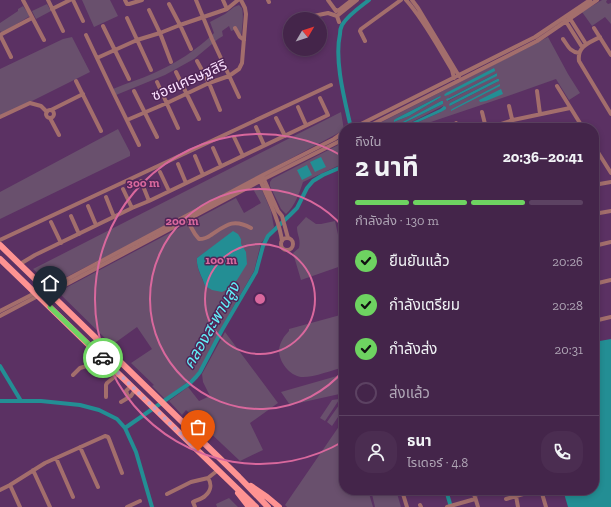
<!DOCTYPE html>
<html lang="th">
<head>
<meta charset="utf-8">
<style>
	body { margin:0; font-family:"Zilla Slab","Noto Sans Thai",serif; background:#4b2d51; color:#f1f3f6; height:100vh; display:flex; flex-direction:column; font-size:15px; white-space:nowrap }
	* { box-sizing:border-box; margin:0 }
	p { font-size:13px; color:#afa5b5 }
	.icon { flex:none; width:22px; height:22px; fill:none; stroke:currentColor; stroke-width:2; stroke-linecap:round; stroke-linejoin:round }
	.map { position:relative; flex:1; overflow:hidden }
	.drawer { position:absolute; left:339px; top:123px; width:260px; height:372px; display:flex; flex-direction:column; background:#44254a; border-radius:16px; box-shadow:0 2px 6px #0003,0 0 0 1px #5c4262 }
	.drawer>* { flex:none }
	.needle { width:26px; rotate:51deg }
	.fabs { position:absolute; left:283px; top:12px; display:grid; gap:8px }
	.fabs a { display:grid; place-items:center; width:44px; height:44px; border-radius:50%; background:#44254a; box-shadow:0 2px 6px #0003,0 0 0 1px #5c4262; font-size:20px }
	.pin { position:absolute; display:grid; place-items:center; width:34px; height:34px; color:#fff; margin:-41px -17px; border-radius:50% 50% 50% 0; rotate:-45deg; box-shadow:0 0 4px #0007 }
	.pin .icon { rotate:45deg }
	.courier { position:absolute; display:grid; place-items:center; width:40px; height:40px; margin:-20px; border:3px solid #6ed361; border-radius:50%; background:#fff; color:#222; box-shadow:0 1px 5px #0007 }
	.overview em { font-style:normal; font-weight:700 }
	.overview div { display:flex; flex-direction:column-reverse }
	.overview { display:flex; align-items:center; justify-content:space-between; height:68px; padding:0 16px }
	h1 { font-size:26px; font-weight:700; line-height:30px }
	.bar { display:grid; grid-template-columns:repeat(4,1fr); gap:6px 4px; align-content:center; height:48px; padding:0 16px }
	.bar i { height:5px; border-radius:3px; background:#5c4262 }
	.bar .current { background:#6ed361 }
	.bar p { grid-column:span 4 }
	.line { display:flex; align-items:center; gap:10px; padding:0 16px; border-top:1px solid #5c4262 }
	.line div { flex:1 }
	.round { display:grid; place-items:center; flex:none; width:42px; height:42px; border-radius:16px; background:#4b2d51 }
	ol { padding:0 16px; list-style:none }
	li { display:flex; align-items:center; gap:12px; height:44px }
	li p { margin-inline-start:auto }
	li .icon { padding:4px; border-radius:50%; background:#6ed361; color:#111; stroke-width:4 }
	li:last-child { color:#afa5b5 }
	li i { width:22px; height:22px; border:2px solid #5c4262; border-radius:50% }
	.map>svg:first-child { display:block }
</style>
</head>
<body>
<div class="map">
<svg width="611" height="507" viewBox="0 0 611 507">
	<rect width="100%" height="100%" fill="#5b3163"/>
	<path fill="#69506d" fill-rule="evenodd" d="M82,0H110L118,16L94,27Z
		M602,0H607L606,2L608,4L611,3V24L605,17L592,26L582,12Z
		M47,4L51,11L36,19L32,11Z
		M239,5L242,8C244,17 242,27 241,37L237,29L231,31L229,26L222,31L223,36L218,39L194,59L165,75L116,95L113,89C127,83 141,79 154,73C175,64 198,49 214,33L210,22L225,14L234,7Z
		M23,6L30,16L2,33L0,31V23L18,11V9Z
		M72,37L90,72L0,117V69L63,39Z
		M548,37L568,74L580,93L569,100L556,79L505,97L413,128H405L441,112L443,106L404,126H403L402,124L443,104V102L441,101L401,123L398,125V128H370ZM497,73L496,76L448,101L449,98ZM497,79H498L497,82L450,106V103ZM440,96V97L438,99L409,116L394,122L397,118Z
		M341,112L344,130L148,235L51,285L33,269Z
		M118,129L130,152V156L0,219V192Z
		M344,142V163L303,182C299,194 295,206 286,214L281,209L270,186V182L272,179Z
		M259,187L262,190L271,211L274,227L266,237L261,243L254,271L232,309L201,368L194,377L165,399L152,386L154,385L131,363L152,349L137,327L112,345L58,292L236,198L244,213L261,203L253,189ZM233,232L241,239V244L205,286C202,277 196,268 197,258Z
		M306,217L316,224H321L335,221L342,253H344V265L301,280L293,253L299,248C301,238 297,236 297,227Z
		M344,314V367C333,370 312,378 301,377C289,375 279,362 279,350C280,342 284,336 289,331V329Z
		M225,332L278,403L250,423L263,450L240,461L186,410L182,415L169,401L188,387L199,401L210,396L203,382L202,374Z
		M344,374V393L290,405L281,392Z
		M344,398V408L332,426L327,422Z
		M339,399V400L325,421L320,418L332,400Z
		M344,419V490H368L373,507H287L285,505Z
		M371,490H396L401,507H375Z
		M229,498L238,507H217L216,504Z"/>
	<path fill="#238e94" d="M494,68L495,70V71L448,95L445,96L444,95L446,93Z
		M497,73V76L447,101L446,99L449,98Z
		M497,79H499V81L497,82L450,106L449,105L450,103Z
		M500,84V86L451,111V110L452,109Z
		M501,89L503,94L486,101L480,102L479,100Z
		M440,96L441,97L438,99L409,116L394,122V120L397,118Z
		M441,101H443V104L402,124L403,126H404L440,109L444,106L446,107V109L441,112L405,128H398L397,125Z
		M321,157L326,167L315,172L310,162Z
		M307,165L312,175L302,180L297,170Z
		M233,231L238,234L241,239V244L246,252L247,264L237,280L228,289L222,292L212,290L205,286C202,276 196,268 197,258Z
		M611,339V507H568L563,490H594V342Z"/>
	<g fill="none" stroke-linecap="round" stroke-linejoin="round">
		<path stroke="#238e94" stroke-width="4" d="M351,128C345,101 334,61 340,34C340,31 341,27 342,25C348,15 360,7 369,0
			M0,366L21,401
			M0,401H41L80,405L99,410L117,419L125,428L136,452L152,507
			M125,428L190,383L196,377L200,372L222,330L256,272L263,246L268,236L290,215L297,208L307,188L313,181L323,175L344,166
			M446,490L451,507"/>
		<path stroke="#a36e6c" stroke-width="4" d="M23,0L44,40
			M48,0L63,31
			M73,0L83,21
			M125,0L127,4H129L142,0
			M196,0L212,39L239,97
			M223,0L227,9
			M268,0L269,2
			M328,0L336,11L339,10L352,0
			M406,0C424,20 438,47 452,70L454,78
			M412,0L418,8L459,76
			M169,4L180,25L191,49
			M52,9L70,0
			M149,10L160,33L171,62
			M337,16L357,0
			M337,16L339,22
			M569,17L586,44
			M127,18L151,70
			M299,19L328,13L337,16
			M565,20L582,47
			M103,26L129,79
			M235,28L240,37L244,40
			M594,28L611,55
			M0,35L32,18
			M0,35L11,57
			M86,35L113,92L139,145
			M600,37C589,43 577,46 579,61L611,114
			M563,39C568,46 570,52 579,53
			M365,41L360,31L361,29L401,0
			M97,58L137,40L160,33L180,25L227,9L238,0
			M197,61L209,83L220,110
			M176,72L199,119
			M76,81L101,131
			M157,82L178,128
			M557,86L583,128
			M134,91L157,137
			M537,91L540,114
			M509,106L514,128
			M298,107L306,125
			M51,110L83,94
			M46 114a4 4 0 1 1 8 0a4 4 0 1 1-8 0Z
			M482,112L486,128
			M0,117L30,103L41,106L47,112
			M50,118L59,135
			M276,118L285,136
			M127,120L167,103L209,83L229,76L239,69L242,63L246,14L245,8L241,0
			M456,123L458,128
			M256,127L264,145
			M353,128L535,37L590,0
			M365,128L537,41L597,0
			M489,128L513,120L570,108
			M234,137L243,156
			M594,146L611,173
			M213,148L221,166
			M195,156L203,175
			M594,158L600,157
			M178,164L186,183
			M160,172L169,191
			M263,177L278,211L282,216L288,238
			M260,180C268,199 279,219 282,241
			M141,181L149,201
			M594,185L611,182
			M123,189L132,208
			M106,197L114,217
			M88,206L96,225
			M594,214L611,211
			M71,216L79,234
			M187,220L195,234L199,239C204,239 207,238 211,235C226,225 233,218 251,228
			M51,222L61,243
			M281 244a6 6 0 1 1 12 0a6 6 0 1 1-12 0Z
			M0,240L331,85
			M594,246L611,242
			M20,264L35,255L132,208L149,201L328,115L320,98
			M594,284L611,280
			M47,290L263,175L334,139L344,132
			M50,293L264,179L344,139
			M0,311L33,294H36
			M0,316L36,297H39
			M594,321L611,317
			M73,375L80,368L93,364L102,357
			M106,397V385L107,383L118,374
			M128,397L126,391L131,386
			M121,402L131,396L135,390
			M80,447L98,487
			M56,458L73,497
			M33,470L50,507
			M10,485L20,507
			M0,490L10,485L45,463L105,436L108,437L109,439L122,473
			M453,490H454
			M473,490L478,507
			M541,490L546,507
			M167,494L191,482L208,478L218,470
			M403,494L407,507
			M474,495L492,490
			M516,496L518,507
			M506,499L537,490
			M420,505L421,507
			M127,507L140,501
			M195,507L193,502C197,500 202,499 205,496C211,491 212,484 208,478
			M447,507L475,499"/>
		<path stroke="#fe9392" stroke-width="6" d="M0,245L239,477L268,507
			M0,259L256,507
			M251,486L267,497L279,507
			M238,493L249,507"/>
	</g>
	<g fill="none" stroke-linecap="round" stroke-linejoin="round">
		<path stroke="#c3a3c8" stroke-width="4" stroke-dasharray="0 7.2" d="M103,358L198,451"/>
		<path stroke="#6ed361" stroke-width="5" d="M50,307L103,358"/>
	</g>
	<g fill="none" stroke="#d9689d" stroke-width="2">
		<circle cx="260" cy="299" r="55"/>
		<path d="M344 370A110 110 0 1 1 344 228"/>
		<path d="M344 441A165 165 0 1 1 344 157"/>
	</g>
	<g text-anchor="middle" stroke-width="3" stroke-linejoin="round" paint-order="stroke">
		<g font-size="15" fill="#fbe1ff" stroke="#502657">
			<text transform="translate(189 80) rotate(-24)" y="5">ซอยเศรษฐสิริ</text>
		</g>
		<g font-size="16" font-style="italic" fill="#62f1fa" stroke="#502657">
			<text transform="translate(211 325) rotate(-60)" y="6">คลองสะพานสูง</text>
		</g>
	</g>
	<circle cx="260" cy="299" r="6" fill="#d9689d" stroke="#502657" stroke-width="2"/>
	<g font-size="12" text-anchor="middle" font-weight="bold" fill="#d9689d" stroke="#502657" stroke-width="3" stroke-linejoin="round" paint-order="stroke">
		<text x="143" y="187">300 m</text>
		<text x="182" y="225">200 m</text>
		<text x="221" y="264">100 m</text>
	</g>
</svg>
<div class="fabs">
<a><svg class="needle" viewBox="-14 -14 28 28"><path d="M0-13l5 13h-10z" fill="#e53935"/><path d="M0 13l5-13h-10z" fill="#afa5b5"/></svg></a>
</div>
<div class="pin" style="left:198px;top:451px;background:#ea580c"><svg class="icon" aria-label="bag" viewBox="0 0 24 24"><path d="M5 8h14l-1 12H6zM9 8a3 3 0 0 1 6 0"/></svg></div>
<div class="pin" style="left:50px;top:307px;background:#1f2937"><svg class="icon" aria-label="home" viewBox="0 0 24 24"><path d="M3 11l9-7 9 7M6 9v11h12V9"/></svg></div>
<div class="courier" style="left:103px;top:358px"><svg class="icon" aria-label="car" viewBox="0 0 24 24"><path d="M5 17H2v-5l4-1 3-4h7l3 4 3 1v5h-3M9 17h6M6 11h13"/><circle cx="7" cy="17" r="2"/><circle cx="17" cy="17" r="2"/></svg></div>
<section class="drawer">
<div class="overview"><div><h1>2 นาที</h1><p>ถึงใน</p></div><em>20:36–20:41</em></div>
<div class="bar"><i class="current"></i><i class="current"></i><i class="current"></i><i></i><p>กำลังส่ง · 130 m</p></div>
<ol>
<li><svg class="icon" aria-label="check" viewBox="0 0 24 24"><path d="M5 12l5 5 9-10"/></svg>ยืนยันแล้ว<p>20:26</p></li>
<li><svg class="icon" aria-label="check" viewBox="0 0 24 24"><path d="M5 12l5 5 9-10"/></svg>กำลังเตรียม<p>20:28</p></li>
<li><svg class="icon" aria-label="check" viewBox="0 0 24 24"><path d="M5 12l5 5 9-10"/></svg>กำลังส่ง<p>20:31</p></li>
<li><i></i>ส่งแล้ว</li>
</ol>
<div class="line" style="height:72px"><a class="round"><svg class="icon" aria-label="person" viewBox="0 0 24 24"><circle cx="12" cy="8" r="4"/><path d="M4 21q1-7 8-7t8 7"/></svg></a><div><b>ธนา</b><p>ไรเดอร์ · 4.8</p></div><a class="round"><svg class="icon" aria-label="phone" viewBox="0 0 24 24"><path d="M5 4h4l2 5-3 2q2 4 5 5l2-3 5 2v4C11 20 4 13 5 4z"/></svg></a></div>
</section>
</div>
</body>
</html>
